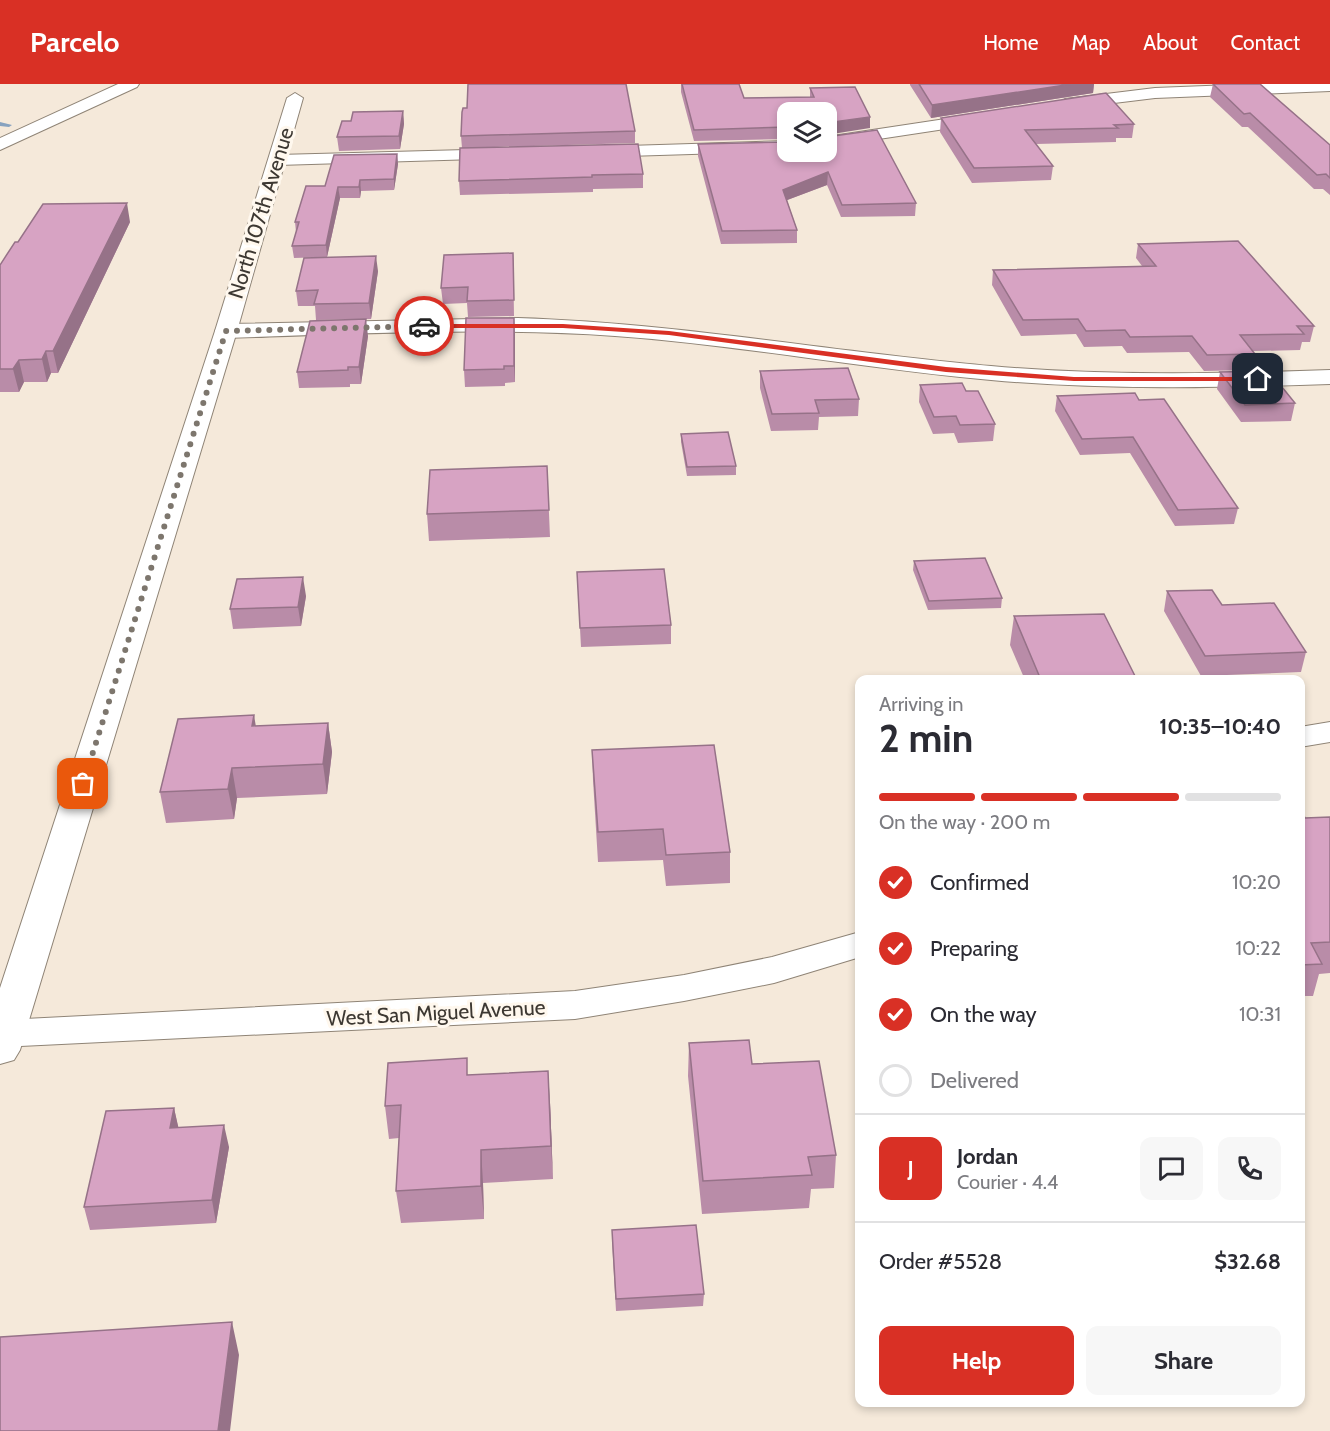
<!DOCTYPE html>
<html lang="en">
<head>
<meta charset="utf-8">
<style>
	body { margin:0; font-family:Cabin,sans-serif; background:#f7f7f7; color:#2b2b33; height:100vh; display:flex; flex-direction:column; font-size:22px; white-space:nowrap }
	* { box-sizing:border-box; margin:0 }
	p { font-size:20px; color:#7c7c81 }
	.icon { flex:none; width:33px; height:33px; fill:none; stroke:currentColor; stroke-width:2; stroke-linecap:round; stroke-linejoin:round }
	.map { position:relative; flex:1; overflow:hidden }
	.sheet { position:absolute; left:855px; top:591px; width:450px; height:732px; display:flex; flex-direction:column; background:#fff; border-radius:12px; box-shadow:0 3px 9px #0003 }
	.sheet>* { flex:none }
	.controls { position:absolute; left:777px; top:18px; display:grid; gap:12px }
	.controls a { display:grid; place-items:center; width:60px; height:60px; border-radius:12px; background:#fff; box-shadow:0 3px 9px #0003; font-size:30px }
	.pin { position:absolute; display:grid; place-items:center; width:51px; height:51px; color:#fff; margin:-26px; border-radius:12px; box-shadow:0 3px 9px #0006 }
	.courier { position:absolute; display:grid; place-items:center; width:60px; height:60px; margin:-30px; border:4px solid #d93025; border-radius:50%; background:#fff; color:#222; box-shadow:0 2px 8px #0007 }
	.overview em { font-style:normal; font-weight:800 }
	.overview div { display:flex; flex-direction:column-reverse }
	.overview { display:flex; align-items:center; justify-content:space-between; height:102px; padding:0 24px }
	h1 { font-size:39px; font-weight:800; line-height:45px }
	.bar { display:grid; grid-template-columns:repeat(4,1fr); gap:9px 6px; align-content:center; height:72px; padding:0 24px }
	.bar i { height:8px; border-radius:4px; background:#e1e1e2 }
	.bar .on { background:#d93025 }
	.bar p { grid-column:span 4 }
	.line { display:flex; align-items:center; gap:15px; padding:0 24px; border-top:2px solid #e1e1e2 }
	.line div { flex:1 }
	.round { display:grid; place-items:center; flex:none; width:63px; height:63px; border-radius:12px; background:#f7f7f7 }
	ol { padding:0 24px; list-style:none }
	li { display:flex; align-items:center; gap:18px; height:66px }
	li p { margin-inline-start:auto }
	li .icon { padding:6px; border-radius:50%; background:#d93025; color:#fff; stroke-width:4 }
	li:last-child { color:#7c7c81 }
	li i { width:33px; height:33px; border:3px solid #e1e1e2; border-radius:50% }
	.action { display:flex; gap:12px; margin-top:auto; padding:12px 24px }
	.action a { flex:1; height:69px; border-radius:12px; background:#d93025; color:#fff; font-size:24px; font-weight:800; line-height:69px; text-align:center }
	.action a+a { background:#f7f7f7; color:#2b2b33 }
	header { display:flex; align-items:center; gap:36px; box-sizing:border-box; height:84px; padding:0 30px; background:#d93025; color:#fff }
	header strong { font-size:28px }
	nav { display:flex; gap:33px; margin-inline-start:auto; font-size:21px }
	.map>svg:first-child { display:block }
</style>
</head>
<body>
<header>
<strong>Parcelo</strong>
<nav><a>Home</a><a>Map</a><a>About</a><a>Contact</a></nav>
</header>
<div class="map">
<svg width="1330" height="1347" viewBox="0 0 1330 1347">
	<rect width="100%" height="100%" fill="#f5e9da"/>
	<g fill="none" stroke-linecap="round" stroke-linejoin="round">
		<path fill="#87a2bf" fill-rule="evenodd" d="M0,38L12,41L9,43L0,42Z"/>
		<defs>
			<path id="minor" d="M1257,0H1330V7L1155,14L1065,25L1057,20L1065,15L1155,4Z
				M985,29L991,30L994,34L991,38L826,63V53Z
				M788,57V67L595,73L589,72L586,68L589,64L595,63Z
				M504,65L510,66L513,70L510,74L278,81L272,80L269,76L272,72L278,71Z
				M518,234C677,239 833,268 991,282C1103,292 1217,290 1330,286V300C1217,304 1104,306 991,296C865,285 741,261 615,252C486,243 356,250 226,254L218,252L215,247L218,242L226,240Z
				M1330,638V658L1300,663V643Z
				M860,848V873L774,899L684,917L575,935L0,963V937L5,936L575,907L684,891L772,873Z"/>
			<path id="tertiary" d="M295,9L303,14L237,247L20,966L14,976L0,980V904L215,247L287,14Z"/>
			<path id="secondary" d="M118,0H139L137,3L0,66V54Z"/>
		</defs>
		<use href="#minor" stroke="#8f8476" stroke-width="2"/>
		<use href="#tertiary" stroke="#8f8476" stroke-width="2"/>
		<use href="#secondary" stroke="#8f8476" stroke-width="2"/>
		<use href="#minor" fill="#fff" fill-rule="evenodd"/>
		<use href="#tertiary" fill="#fff" fill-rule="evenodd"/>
		<use href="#secondary" fill="#fff" fill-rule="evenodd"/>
	</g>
	<path fill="#b98ca8" d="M681,0H739L744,14L810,13V4L870,33V44L788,28V55L694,57L681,8Z
		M910,0H1094L1093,9L931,34L910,1Z
		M1213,0L1330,61V111L1323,105H1314L1248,43H1242L1210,13Z
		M403,27L404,40L400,65L339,67L337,53L351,37Z
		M941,34L1134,40L1132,54H1116V58L1036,60L1053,82L1051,96L972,99L940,48Z
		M635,47V59L462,64L461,52Z
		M788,58L916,119L915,132L841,133L827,101L787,116L797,146V159L721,160L698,72V60Z
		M460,64L643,90V104L593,105V108L460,111L459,97Z
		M397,70L398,80L394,106L361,107L360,114H340L327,173L294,174L292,162L296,148L295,138L325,102Z
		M130,138L58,289H51L47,298H24L19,308H0V181L18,158Z
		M1138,160L1314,242L1310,258H1302L1300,266L1252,267L1255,270L1251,286L1204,287L1189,268L1127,269L1122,262L1084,263L1076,250L1021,252L992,201L993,186L1142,182L1136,174Z
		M513,169L514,232L468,233L467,219L443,220L441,204Z
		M378,187L371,235L316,236L315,222H298L296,207Z
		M515,250V298L505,299V302L465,303L464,286Z
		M368,252L361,300H350V303L299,304L297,288Z
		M760,287L859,315L858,332L819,333L818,346L771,347L760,304Z
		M1220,288L1295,319L1291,337L1241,338L1217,305Z
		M920,301L966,307L995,340L993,357L958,359L954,349L933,350L919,318Z
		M1057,312L1139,316L1238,424L1234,440L1175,442L1130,369L1080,371L1055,327Z
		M681,350L736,382V391L687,392L681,358Z
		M547,382L550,453L429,457L427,430Z
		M914,477L1002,514L1001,524L928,526L913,486Z
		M577,488L671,541V560L581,563Z
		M1167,507L1222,521L1306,568L1301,588L1201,592L1164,527Z
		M306,512L301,542L233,545L230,525Z
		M1014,532L1137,596H1025L1010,561Z
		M328,639L332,668L327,710L237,714L234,735L166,739L160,708L256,642Z
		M592,666L730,768V799L666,802L663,776L598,778L593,696Z
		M1300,727L1305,734L1330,733V889L1319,890L1313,912H1300Z
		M689,959L752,980L836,1071L834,1104L811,1105L809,1124L702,1130L688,992Z
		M469,991L550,1019L553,1095L483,1099L484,1135L401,1139L396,1107L399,1054L389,1055L385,1022Z
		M174,1024L178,1043L229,1063L216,1139L90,1146L84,1123Z
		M612,1157L704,1210L703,1222L616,1227Z"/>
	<path fill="#967288" d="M1072,0H1094L1093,9L931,34L932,21Z
		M403,27L404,40L400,65L399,52Z
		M870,33V44L826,51V39Z
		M397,70L398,80L394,106V95Z
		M828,88L827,101L782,118L783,106Z
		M360,96L361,107L360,114L359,103Z
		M338,103L340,114L327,173L326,161Z
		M127,119L130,138L58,289L53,267Z
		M513,169L514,184V232V216Z
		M376,172L378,187L371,235L369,219Z
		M514,234L515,250V298L514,282Z
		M366,235L368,252L361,300L359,283Z
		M46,267L51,289L47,298L42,275Z
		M19,276L24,298L19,308L13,285Z
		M303,493L306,512L301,542L298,523Z
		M254,631L259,661L252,642Z
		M328,639L332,668L327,710L323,680Z
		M232,684L237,714L234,735L228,705Z
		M548,987L550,1019L553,1095L551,1062Z
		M174,1024L179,1046L170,1044Z
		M224,1041L229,1063L216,1139L212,1116Z
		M481,1066L483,1099L484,1135L481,1102Z
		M232,1238L239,1271L230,1347H218Z"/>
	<path fill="#d7a3c3" stroke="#967288" stroke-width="1.5" d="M468,0H626L635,47L461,52L462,28L463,24H467Z
		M682,0H739L744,14L814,13L810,4L855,3L870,33L826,39V28H788V43L694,46Z
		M919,0H1072L932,21Z
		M1213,0H1260L1330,61V94L1326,90L1317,91L1250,29L1244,30Z
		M1106,9L1134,40L1114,41L1118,44L1025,46L1053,82L974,84L941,34Z
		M403,27L399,52L337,53L342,37H351L353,28Z
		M877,46L916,119L842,121L828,88L783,106L797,146L722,147L698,60L788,58V68H826V53Z
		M638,60L643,90L592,91V93L459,97L460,64Z
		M397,70L394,95L360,96L359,103H338L326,161L292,162L299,138H295L306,102H325L334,71Z
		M127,119L53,267H46L42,275L19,276L13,285H0V181L15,158H18L43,120Z
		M1238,157L1314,242H1297L1304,250L1240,251L1255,270L1207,271L1192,252L1130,253L1125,246L1086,247L1078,235L1023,236L993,186L1156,182L1138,160Z
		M513,169L514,216L467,217L468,203L441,204L444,171Z
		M376,172L369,219L314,220L318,206L296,207L304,174Z
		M466,234H514V282H504V285L464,286Z
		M366,235L359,283H348V286L297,288L310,237Z
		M848,284L859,315L815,316L819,329L772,330L760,287Z
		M1269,287L1295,319L1245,321L1220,288Z
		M962,299L966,307H978L995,340L960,341L956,332L934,333L920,301Z
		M1135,309L1139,316L1164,315L1238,424L1178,426L1133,353L1082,355L1057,312Z
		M728,348L736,382L687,383L681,350Z
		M547,382L549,426L427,430L430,386Z
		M985,474L1002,514L929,517L914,477Z
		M664,485L671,541L580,544L577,488Z
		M303,493L298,523L230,525L237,495Z
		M1212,506L1222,521L1274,519L1306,568L1205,572L1167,507Z
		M1104,530L1137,596H1041L1014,532Z
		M254,631L252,642L328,639L323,680L232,684L228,705L160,708L178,635Z
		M714,661L730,768L666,771L663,745L598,748L592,666Z
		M1300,727H1302L1305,734L1330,733V858L1311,859L1322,880L1300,881V805L1302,804L1300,802Z
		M749,956L752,980L819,977L836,1071L808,1073L812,1091L703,1097L689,959Z
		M467,974V991L548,987L551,1062L481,1066V1102L396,1107L401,1021L385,1022L388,979Z
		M174,1024L170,1044L224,1041L212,1116L84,1123L106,1027Z
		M696,1141L704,1210L616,1215L612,1146Z
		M232,1238L218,1347H0V1253Z"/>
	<path fill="#d93025" d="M563,240L669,247L946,283L1074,293H1258L1261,295L1258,297H1074L946,288L669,251L563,244H424L421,242L424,240Z"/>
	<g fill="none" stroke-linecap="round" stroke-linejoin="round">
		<path stroke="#7d766d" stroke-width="6" stroke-dasharray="0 10.8" d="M83,700L226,247L424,242"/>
	</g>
	<g text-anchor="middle" stroke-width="6" stroke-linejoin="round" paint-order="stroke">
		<g font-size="21" fill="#3d3832" stroke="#fff8ee">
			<text transform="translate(261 129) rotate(-73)" y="7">North 107th Avenue</text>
			<text transform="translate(436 929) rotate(-3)" y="7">West San Miguel Avenue</text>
		</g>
	</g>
</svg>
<div class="controls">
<a><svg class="icon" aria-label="layers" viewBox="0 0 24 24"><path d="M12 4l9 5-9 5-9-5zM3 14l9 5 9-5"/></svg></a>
</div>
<div class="pin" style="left:83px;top:700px;background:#ea580c"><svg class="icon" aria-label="bag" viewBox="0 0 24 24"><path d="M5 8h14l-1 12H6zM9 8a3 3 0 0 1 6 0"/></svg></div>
<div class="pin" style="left:1258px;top:295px;background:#1f2937"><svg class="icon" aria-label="home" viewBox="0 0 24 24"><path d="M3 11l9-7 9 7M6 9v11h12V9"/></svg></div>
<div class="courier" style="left:424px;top:242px"><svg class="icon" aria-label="car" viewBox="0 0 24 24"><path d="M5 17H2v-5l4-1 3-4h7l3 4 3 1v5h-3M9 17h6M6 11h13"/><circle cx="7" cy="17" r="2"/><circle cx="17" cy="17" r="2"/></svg></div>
<section class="sheet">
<div class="overview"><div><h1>2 min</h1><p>Arriving in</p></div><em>10:35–10:40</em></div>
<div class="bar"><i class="on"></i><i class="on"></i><i class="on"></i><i></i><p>On the way · 200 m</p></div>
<ol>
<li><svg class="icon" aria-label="check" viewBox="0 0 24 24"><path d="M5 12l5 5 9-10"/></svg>Confirmed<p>10:20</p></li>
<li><svg class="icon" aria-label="check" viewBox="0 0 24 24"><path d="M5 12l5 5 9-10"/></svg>Preparing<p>10:22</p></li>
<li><svg class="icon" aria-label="check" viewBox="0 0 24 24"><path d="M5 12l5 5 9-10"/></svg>On the way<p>10:31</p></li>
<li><i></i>Delivered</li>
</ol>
<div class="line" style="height:108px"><b class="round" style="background:#d93025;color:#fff">J</b><div><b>Jordan</b><p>Courier · 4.4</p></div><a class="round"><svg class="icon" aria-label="chat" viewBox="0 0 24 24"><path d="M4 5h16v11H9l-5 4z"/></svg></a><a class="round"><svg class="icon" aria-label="phone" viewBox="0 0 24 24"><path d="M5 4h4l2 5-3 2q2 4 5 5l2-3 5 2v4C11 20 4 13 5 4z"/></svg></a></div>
<div class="line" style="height:78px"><div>Order #5528</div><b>$32.68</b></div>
<div class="action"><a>Help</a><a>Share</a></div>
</section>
</div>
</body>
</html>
